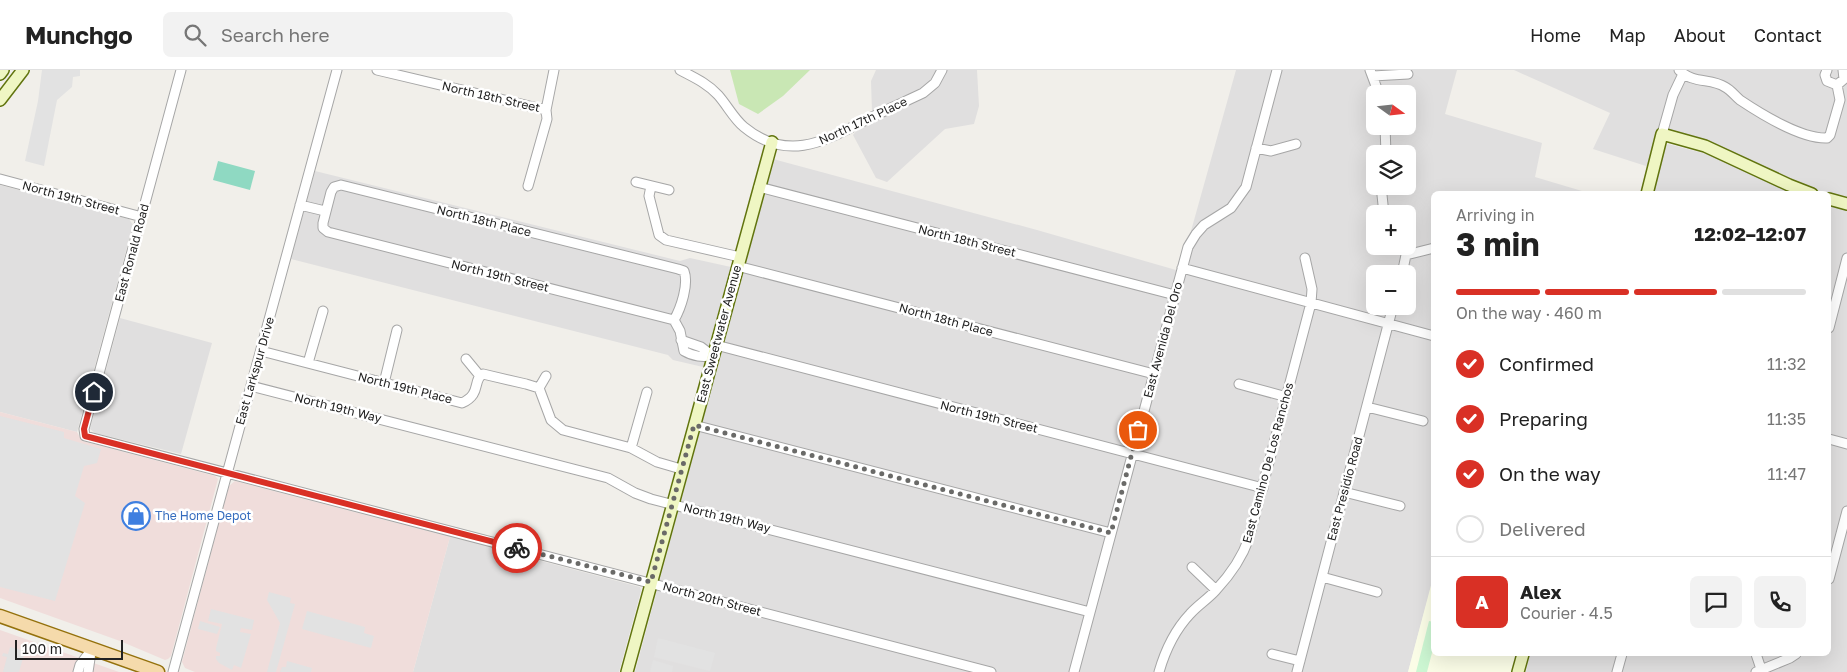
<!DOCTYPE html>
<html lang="en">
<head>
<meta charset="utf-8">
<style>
	body { margin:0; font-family:"Golos Text",sans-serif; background:#f2f2f2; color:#222; height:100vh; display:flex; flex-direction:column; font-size:19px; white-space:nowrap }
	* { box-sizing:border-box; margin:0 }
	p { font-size:16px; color:#767676 }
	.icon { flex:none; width:28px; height:28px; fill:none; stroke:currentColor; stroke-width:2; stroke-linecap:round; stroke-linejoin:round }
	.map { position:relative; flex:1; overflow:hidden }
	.sheet { position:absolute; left:1431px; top:121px; width:400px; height:465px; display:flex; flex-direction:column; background:#fff; border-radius:8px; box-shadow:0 5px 20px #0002 }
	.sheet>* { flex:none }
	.needle { width:32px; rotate:105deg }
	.buttons { position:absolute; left:1366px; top:15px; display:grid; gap:10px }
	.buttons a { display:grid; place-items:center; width:50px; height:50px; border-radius:8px; background:#fff; box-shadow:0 5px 20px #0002; font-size:25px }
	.scale { position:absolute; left:15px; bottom:12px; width:108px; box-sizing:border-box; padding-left:5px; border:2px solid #222; border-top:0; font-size:14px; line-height:18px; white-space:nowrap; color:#222; -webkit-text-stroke:4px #fff; paint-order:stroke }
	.pin { position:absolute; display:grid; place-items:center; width:42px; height:42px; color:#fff; margin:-21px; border:2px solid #fff; border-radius:50%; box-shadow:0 1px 5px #0007 }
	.courier { position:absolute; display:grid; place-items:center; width:50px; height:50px; margin:-25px; border:4px solid #d93025; border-radius:50%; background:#fff; color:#222; box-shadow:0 1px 6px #0007 }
	.head em { font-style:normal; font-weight:700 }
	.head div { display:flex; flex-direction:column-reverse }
	.head { display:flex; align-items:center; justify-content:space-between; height:85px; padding:0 25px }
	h1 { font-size:32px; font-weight:700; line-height:38px }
	.bar { display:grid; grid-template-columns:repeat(4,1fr); gap:8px 5px; align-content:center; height:60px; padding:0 25px }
	.bar i { height:6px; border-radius:4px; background:#e0e0e0 }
	.bar .current { background:#d93025 }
	.bar p { grid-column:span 4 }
	.line { display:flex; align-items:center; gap:12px; padding:0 25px; border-top:1px solid #e0e0e0 }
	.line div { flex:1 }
	.round { display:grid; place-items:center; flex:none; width:52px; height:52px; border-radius:8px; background:#f2f2f2 }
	ol { padding:0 25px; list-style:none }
	li { display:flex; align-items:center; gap:15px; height:55px }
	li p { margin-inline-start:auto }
	li .icon { padding:5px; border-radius:50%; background:#d93025; color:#fff; stroke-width:4 }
	li:last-child { color:#767676 }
	li i { width:28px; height:28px; border:2px solid #e0e0e0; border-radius:50% }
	header { display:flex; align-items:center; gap:30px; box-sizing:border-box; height:70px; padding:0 25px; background:#fff; border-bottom:1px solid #e0e0e0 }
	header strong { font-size:24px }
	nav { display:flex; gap:28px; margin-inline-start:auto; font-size:18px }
	.search { width:350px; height:45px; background:#f2f2f2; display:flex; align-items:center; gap:12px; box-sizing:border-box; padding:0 18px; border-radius:8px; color:#767676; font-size:19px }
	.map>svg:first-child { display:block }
</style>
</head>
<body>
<header>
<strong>Munchgo</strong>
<div class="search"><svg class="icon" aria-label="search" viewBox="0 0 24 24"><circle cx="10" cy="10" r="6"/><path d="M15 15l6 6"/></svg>Search here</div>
<nav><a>Home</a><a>Map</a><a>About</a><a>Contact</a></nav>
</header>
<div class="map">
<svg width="1847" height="602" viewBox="0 0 1847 602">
	<rect width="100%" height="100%" fill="#f1efea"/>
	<path fill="#e0dfdf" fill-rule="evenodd" d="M876,0H977L979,36L974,54L945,59L887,112L876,108L853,65L872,42L871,11Z
		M1236,0H1457L1445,44L1542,73L1535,107L1592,124H1434V506L1408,602H635L773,89L1037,160L1176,200L1185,171L1191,161ZM1375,24H1408V56H1375ZM1375,84H1408V116H1375ZM1375,144H1408V176H1375ZM1375,204H1408V236H1375Z
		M1514,0H1847V129L1809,119L1660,58L1649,97L1593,79L1610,43Z
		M1668,74L1714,86L1794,124H1652L1664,77Z
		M315,101L680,191L690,188L731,197L703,297L673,290L668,285L291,189Z
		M0,115L129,149L133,155L77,362L0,342Z
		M1829,136L1847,141V602H1526L1530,584H1829Z
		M120,248L212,273L181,384L95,363L90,359Z
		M450,467L640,517L641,521L619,602H413Z"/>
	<path fill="#f0dddb" d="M0,342L77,362L82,371L215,406L218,409L171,586L168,589L165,590L120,571L0,528Z
		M235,411L450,467L413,602H195L185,598L182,592L202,516L229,416Z
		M0,560L119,602H0Z"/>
	<path fill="#fbfde7" d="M1434,504V584H1515L1511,602H1408Z"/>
	<path fill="#c9e7b4" d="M730,0H810L783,26L758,44L739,34Z"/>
	<path fill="#ccf6d2" d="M1429,551L1434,552V575L1427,602H1416Z"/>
	<path fill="#8fd9c2" d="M218,91L255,101L250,120L213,110Z"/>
	<path fill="#e2e2e2" d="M42,0H80V6L73,7L72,17L57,30L44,96L25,91L38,31Z
		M0,346L64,362V368L101,379L97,393L84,396L75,426L85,433L55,531L0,517Z
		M269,522L291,528L290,533L295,534L276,602H267L280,553L267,530Z
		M211,539L254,550L252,560L241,558L240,562L251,564L241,598L234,595L232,600L219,593L216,589V586H220V583L216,581V578L222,554L208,551Z
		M307,541L365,557L364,563L374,566L371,578L302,559Z
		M200,551L220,557L217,564L198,559Z
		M658,568L715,583L710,601L654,587Z
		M10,577L25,581L19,602H3L7,587L2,586L3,583L8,584Z
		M653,590L673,596L672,602H650Z
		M287,591L312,598L311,602H280L282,597H286Z"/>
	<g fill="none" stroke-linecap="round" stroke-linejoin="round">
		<defs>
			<path id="street" d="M181,0L84,359L85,366L991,602
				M377,0L546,40
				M680,0C693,7 707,13 718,25C727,35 734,49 744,57C788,93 825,71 868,49C886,40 904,32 923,23L935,13L942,0
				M1370,0L1379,24
				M1679,0C1693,14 1711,8 1725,17C1731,20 1735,26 1740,30C1761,44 1802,69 1827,68L1830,65L1840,30L1837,15
				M1827,0L1825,5L1827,11L1837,15L1844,9L1843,0
				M1373,6L1408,4
				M1385,56L1386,84
				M1662,64L1673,25L1683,4
				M1256,78L1271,81L1296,74
				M0,109L142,147
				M636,112L669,120
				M528,116L547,49L546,40L554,0
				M651,116L649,126L659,165L666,170L740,187
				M1383,116L1382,125L1384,144
				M759,117L1175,225
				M300,135L325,141
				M1406,185L1434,178
				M737,196L1154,304
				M1182,198L1434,266
				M1402,204L1406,185
				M674,250C681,238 689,214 684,201L678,199L341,115L334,117L331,122L323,153V158L328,162L674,250L680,261L684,281C694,287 702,287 713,286
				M1829,258L1847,188
				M681,270L701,277L713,286
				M716,275L1263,418
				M261,281L462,333C482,324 472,310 483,304L526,314L539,318L551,350L563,360L631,378L657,392L681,399
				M466,289L480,306
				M308,293L323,241
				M384,313L397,260
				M1239,314L1287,327
				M251,316L608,408L635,423L651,429L1090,542
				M539,318L546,306
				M1367,337L1423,351
				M694,355L1111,463
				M1829,369L1847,374
				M631,378L647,322
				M1344,422L1400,436
				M1192,497L1216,520
				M1322,507L1377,522
				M1829,509L1847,441
				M1272,584L1300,591
				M1756,584L1762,602
				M78,602L80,595L92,579
				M88,602L91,582
				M173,602L337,0
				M1074,602L1188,177L1196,164L1204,155L1231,138L1246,117L1277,0
				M1159,602C1165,581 1175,560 1190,544C1198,535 1208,529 1216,520C1230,505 1242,488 1249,468L1311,233L1312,219L1305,188
				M1297,602L1393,236
				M1617,602L1622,584
				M1756,602L1790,588L1796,584"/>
			<path id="secondary" d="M0,4L3,0
				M0,30L23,0
				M1647,124L1662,64L1705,76L1789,115L1812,124
				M1829,129L1847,134
				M627,602L772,72
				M1518,602L1523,584"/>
			<path id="primary" d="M0,546L158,602"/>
		</defs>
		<use href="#street" stroke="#a6a6a6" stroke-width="11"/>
		<use href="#secondary" stroke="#61740e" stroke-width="14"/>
		<use href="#primary" stroke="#94710c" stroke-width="15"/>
		<use href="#street" stroke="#fff" stroke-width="9"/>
		<use href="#secondary" stroke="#eff6c3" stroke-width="11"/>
		<use href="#primary" stroke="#f5daab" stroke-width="12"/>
	</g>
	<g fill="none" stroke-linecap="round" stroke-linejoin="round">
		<path stroke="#6a6a68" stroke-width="5" stroke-dasharray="0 9" d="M517,478L651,512L694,355L1111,463L1138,360"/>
		<path stroke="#d93025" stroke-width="6" d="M94,322L84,359L85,366L517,478"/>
	</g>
	<defs>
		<symbol id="shop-ring" viewBox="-11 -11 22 22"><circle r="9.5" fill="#fff" stroke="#3f7fe0" stroke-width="1.5"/><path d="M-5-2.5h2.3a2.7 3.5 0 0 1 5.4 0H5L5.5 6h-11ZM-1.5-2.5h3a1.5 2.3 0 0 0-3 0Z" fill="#3f7fe0"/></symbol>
	</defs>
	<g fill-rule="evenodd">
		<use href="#shop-ring" x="120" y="430" width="32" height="32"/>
	</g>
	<g text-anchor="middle" stroke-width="5" stroke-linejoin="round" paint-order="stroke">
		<g font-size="12" fill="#222" stroke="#fff">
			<text transform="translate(491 27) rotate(13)" y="4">North 18th Street</text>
			<text transform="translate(863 51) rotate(-25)" y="4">North 17th Place</text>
			<text transform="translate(71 128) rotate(15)" y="4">North 19th Street</text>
			<text transform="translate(484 151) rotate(14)" y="4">North 18th Place</text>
			<text transform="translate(967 171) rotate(14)" y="4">North 18th Street</text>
			<text transform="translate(132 183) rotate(-75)" y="4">East Ronald Road</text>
			<text transform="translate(500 206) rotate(14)" y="4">North 19th Street</text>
			<text transform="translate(946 250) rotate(15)" y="4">North 18th Place</text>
			<text transform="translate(719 264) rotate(-75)" y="4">East Sweetwater Avenue</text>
			<text transform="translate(1163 270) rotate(-75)" y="4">East Avenida Del Oro</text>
			<text transform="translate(255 301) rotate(-74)" y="4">East Larkspur Drive</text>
			<text transform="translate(405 318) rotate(14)" y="4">North 19th Place</text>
			<text transform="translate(338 338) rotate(14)" y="4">North 19th Way</text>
			<text transform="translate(989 347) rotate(14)" y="4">North 19th Street</text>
			<text transform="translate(1268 393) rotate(-75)" y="4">East Camino De Los Ranchos</text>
			<text transform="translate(1345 419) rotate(-75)" y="4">East Presidio Road</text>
			<text transform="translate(727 448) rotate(14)" y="4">North 19th Way</text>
			<text transform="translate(712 529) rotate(15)" y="4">North 20th Street</text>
		</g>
		<g font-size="12" fill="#366cbe" stroke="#fff" text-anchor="start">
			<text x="155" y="450">The Home Depot</text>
		</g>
	</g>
</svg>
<div class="buttons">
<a><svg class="needle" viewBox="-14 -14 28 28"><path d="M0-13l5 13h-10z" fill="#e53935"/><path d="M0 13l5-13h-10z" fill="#767676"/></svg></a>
<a><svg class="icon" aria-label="layers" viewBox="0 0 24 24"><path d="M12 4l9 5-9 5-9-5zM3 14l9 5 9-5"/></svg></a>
<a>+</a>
<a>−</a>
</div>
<div class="scale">100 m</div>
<div class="pin" style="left:1138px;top:360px;background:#ea580c"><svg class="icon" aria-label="bag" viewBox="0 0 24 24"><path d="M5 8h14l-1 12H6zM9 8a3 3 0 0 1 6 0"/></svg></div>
<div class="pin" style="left:94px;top:322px;background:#1f2937"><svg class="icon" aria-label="home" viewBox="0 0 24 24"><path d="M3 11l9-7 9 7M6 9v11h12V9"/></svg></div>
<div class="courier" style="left:517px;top:478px"><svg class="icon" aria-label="bike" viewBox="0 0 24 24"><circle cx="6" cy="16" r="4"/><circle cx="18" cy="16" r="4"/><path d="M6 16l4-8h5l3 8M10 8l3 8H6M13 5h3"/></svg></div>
<section class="sheet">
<div class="head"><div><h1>3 min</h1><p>Arriving in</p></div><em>12:02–12:07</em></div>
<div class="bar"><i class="current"></i><i class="current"></i><i class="current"></i><i></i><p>On the way · 460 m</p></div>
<ol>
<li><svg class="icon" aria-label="check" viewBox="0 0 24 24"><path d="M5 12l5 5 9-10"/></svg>Confirmed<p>11:32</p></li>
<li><svg class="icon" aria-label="check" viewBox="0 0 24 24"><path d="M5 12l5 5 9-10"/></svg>Preparing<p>11:35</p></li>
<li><svg class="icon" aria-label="check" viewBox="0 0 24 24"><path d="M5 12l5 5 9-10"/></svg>On the way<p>11:47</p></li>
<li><i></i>Delivered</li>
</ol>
<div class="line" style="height:90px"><b class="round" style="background:#d93025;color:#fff">A</b><div><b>Alex</b><p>Courier · 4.5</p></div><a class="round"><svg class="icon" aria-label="chat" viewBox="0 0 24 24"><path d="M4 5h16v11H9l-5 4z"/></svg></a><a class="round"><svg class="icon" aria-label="phone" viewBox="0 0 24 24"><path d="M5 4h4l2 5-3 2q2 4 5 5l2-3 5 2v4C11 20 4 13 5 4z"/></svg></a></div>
</section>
</div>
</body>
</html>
